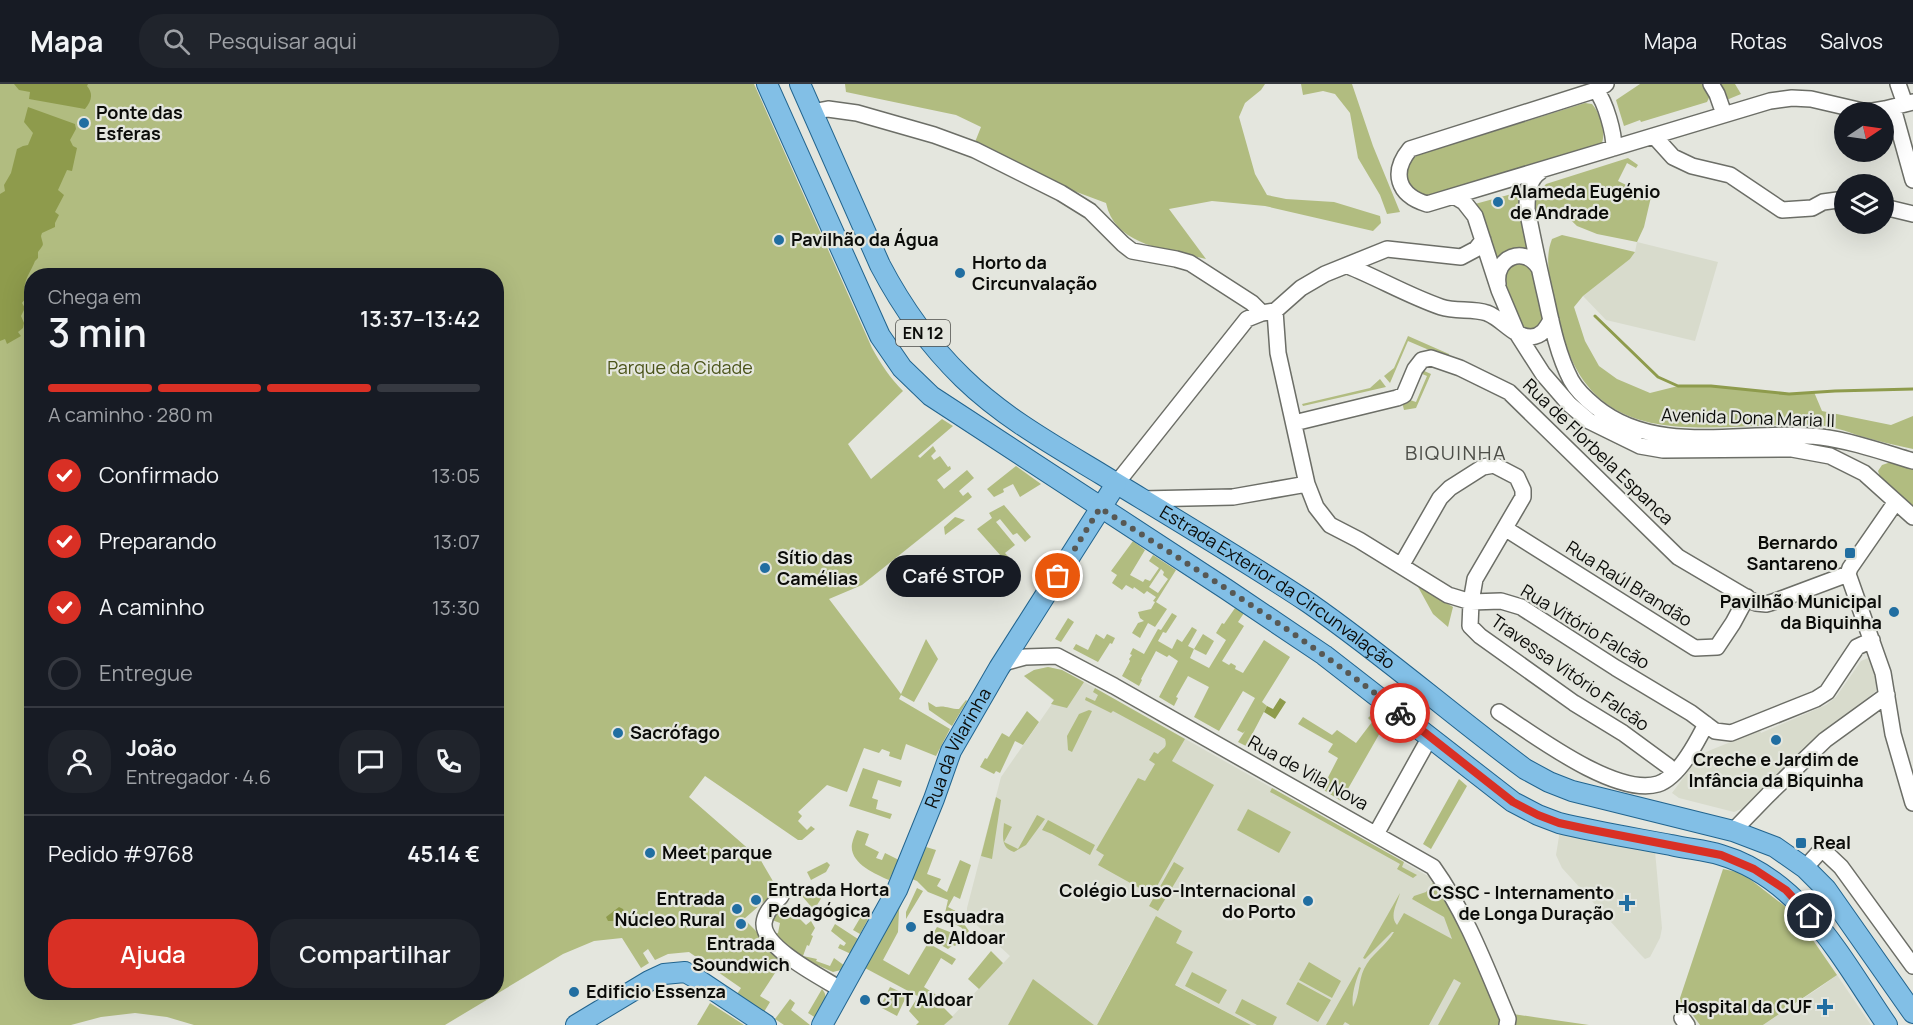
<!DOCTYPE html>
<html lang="pt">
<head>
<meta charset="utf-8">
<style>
	body { margin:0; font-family:Manrope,sans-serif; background:#20242c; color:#f1f3f6; height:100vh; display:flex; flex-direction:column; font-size:22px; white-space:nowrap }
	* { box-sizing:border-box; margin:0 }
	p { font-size:20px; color:#9ea1a6 }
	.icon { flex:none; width:33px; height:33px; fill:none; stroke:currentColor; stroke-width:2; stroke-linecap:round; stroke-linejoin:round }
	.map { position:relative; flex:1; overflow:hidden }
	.details { position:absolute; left:24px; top:184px; width:480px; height:732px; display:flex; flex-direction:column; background:#171b24; border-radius:24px; box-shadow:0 6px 24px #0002 }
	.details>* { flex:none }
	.needle { width:39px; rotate:77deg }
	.fabs { position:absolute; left:1834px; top:18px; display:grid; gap:12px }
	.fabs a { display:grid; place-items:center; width:60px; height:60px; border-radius:50%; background:#171b24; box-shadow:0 6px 24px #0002; font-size:30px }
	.pin { position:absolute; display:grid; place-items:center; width:51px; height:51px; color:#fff; margin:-26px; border:3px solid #fff; border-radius:50%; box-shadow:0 2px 6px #0007 }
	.courier { position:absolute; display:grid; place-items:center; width:60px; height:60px; margin:-30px; border:4px solid #d93025; border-radius:50%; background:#fff; color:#222; box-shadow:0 2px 8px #0007 }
	.bubble { position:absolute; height:42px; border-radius:21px; background:#171b24; box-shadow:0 6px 24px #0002; font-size:20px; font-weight:600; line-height:42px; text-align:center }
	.head em { font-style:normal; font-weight:600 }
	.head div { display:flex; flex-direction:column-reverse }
	.head { display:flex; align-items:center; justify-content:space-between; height:102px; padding:0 24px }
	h1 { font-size:39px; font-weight:600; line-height:45px }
	.bar { display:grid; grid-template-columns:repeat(4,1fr); gap:9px 6px; align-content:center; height:72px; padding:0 24px }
	.bar i { height:8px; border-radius:4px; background:#363941 }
	.bar .active { background:#d93025 }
	.bar p { grid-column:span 4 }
	.line { display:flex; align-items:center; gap:15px; padding:0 24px; border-top:2px solid #363941 }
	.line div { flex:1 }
	.round { display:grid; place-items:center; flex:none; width:63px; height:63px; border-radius:24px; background:#20242c }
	ol { padding:0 24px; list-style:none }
	li { display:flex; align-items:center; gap:18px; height:66px }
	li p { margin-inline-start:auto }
	li .icon { padding:6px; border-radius:50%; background:#d93025; color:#fff; stroke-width:4 }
	li:last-child { color:#9ea1a6 }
	li i { width:33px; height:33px; border:3px solid #363941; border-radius:50% }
	.primary-button { display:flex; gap:12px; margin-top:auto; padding:12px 24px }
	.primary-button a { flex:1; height:69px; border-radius:24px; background:#d93025; color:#fff; font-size:24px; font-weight:600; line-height:69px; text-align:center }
	.primary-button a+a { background:#20242c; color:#f1f3f6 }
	header { display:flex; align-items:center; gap:36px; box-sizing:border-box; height:84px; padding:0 30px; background:#171b24; border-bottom:2px solid #363941 }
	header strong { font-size:28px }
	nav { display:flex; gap:33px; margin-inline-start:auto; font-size:21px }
	.search { width:420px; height:54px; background:#20242c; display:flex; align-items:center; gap:15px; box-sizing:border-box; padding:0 21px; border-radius:24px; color:#9ea1a6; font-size:22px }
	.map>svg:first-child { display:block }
</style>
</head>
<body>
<header>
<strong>Mapa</strong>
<div class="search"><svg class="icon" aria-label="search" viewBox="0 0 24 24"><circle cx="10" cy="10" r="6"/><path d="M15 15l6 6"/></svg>Pesquisar aqui</div>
<nav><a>Mapa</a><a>Rotas</a><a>Salvos</a></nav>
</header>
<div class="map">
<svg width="1913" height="941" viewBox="0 0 1913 941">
	<rect width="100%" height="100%" fill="#e4e6de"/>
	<path fill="#d8dbcc" d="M1637,158L1718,178L1695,257L1606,236L1583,212L1630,175L1635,168Z
		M1868,574L1871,577L1877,598L1876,607L1809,661L1746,723L1734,728L1679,714L1672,709L1701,670L1760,646L1761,649L1826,621L1836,613L1861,577Z
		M1048,583L1062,586L1095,604L1435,796L1479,882L1445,941H1251L1131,877L1097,941H944L1010,872L969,834L967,830V824L1001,693L1054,617L1024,592L1034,586Z
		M1560,746L1655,767L1662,844L1660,854L1650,873L1645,875L1640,870L1562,784L1556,771Z
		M1837,891L1871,941H1763L1819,904Z"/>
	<path fill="#b1bc80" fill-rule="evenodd" d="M0,0H754L872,264C881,280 890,294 903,307L848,360L871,395L942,335L953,342L918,372L920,374L933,362L936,367L931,372L934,376L940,372L948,383L950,382L951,385L937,396L944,405L967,386L974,394L959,407L963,412L968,408L972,413L862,501L829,515L901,610L926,555L938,575L914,618L901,611L899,615L950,645L936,672L906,660L901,676L889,672L890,668L882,665L879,669L864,664L847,708L827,701L798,728L802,732L798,737L807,746L811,742L815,745L802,756H798L705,692L689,713L760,775L777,804L768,806V814L744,835L781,872L771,886L775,889L760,912L770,918L764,928L737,910L741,904L689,868L668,870L655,876L648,865L643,869L649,879L641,884L622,854L594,857L563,870L445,941H194L167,933L135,929L101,933L71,941H0ZM32,192H496V909H32Z
		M845,0H1265L1261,6L1245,19L1239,33L1255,90L1267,111L1286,115L1334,118L1380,132L1381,139L1373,147L1265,122L1212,117L1169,125L1206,175C1171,166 1115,163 1106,119L1058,101L975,58L981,43L956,31L846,8Z
		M1301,0H1352L1373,62L1400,128L1387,130L1380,111L1358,74L1350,29L1335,10L1323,7L1303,11Z
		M1640,0H1705L1711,10L1707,18L1641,38L1640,36L1624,42L1616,16Z
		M1714,0H1735L1741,10L1724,17Z
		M1585,19L1592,20C1600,29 1607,50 1601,61L1427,113L1422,114L1406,98V78L1418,71Z
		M1628,74L1638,81L1636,84L1627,79L1618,97L1651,113L1644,143L1637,158L1597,150L1577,142L1558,124L1550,132L1535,127L1536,112L1546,100Z
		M1519,108L1529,169L1495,179L1480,126L1475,120Z
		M1562,151L1635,168L1630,175L1583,212L1574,223L1585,257L1599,282L1617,295L1650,309L1678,302H1711L1789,310L1814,308L1822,327L1891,341L1913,332V365C1895,361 1877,357 1860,352C1846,347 1831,342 1816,341C1709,337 1588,378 1559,235C1554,210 1542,180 1552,155Z
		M1522,180L1526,181L1532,188L1543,236L1535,248L1522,245C1515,226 1487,182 1522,180Z
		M1408,252L1449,270L1450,275L1408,257L1390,299L1384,292L1394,284Z
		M1422,286L1431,290L1416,324L1404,326L1402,318L1407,315L1416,318L1427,292L1420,289Z
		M1380,295L1386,303L1303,322L1302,320L1370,304Z
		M1891,378L1913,384V425L1881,396L1878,387L1882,381Z
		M1016,382L1041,400L1020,413L1013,400L1003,405L1004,408L994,413L987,405Z
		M1004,421L1031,453L1025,458L1017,449L1013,451L1000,435L996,438L1015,461L1005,469L1021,487L1017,490L977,445L992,434L989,429Z
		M955,433L965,436L945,451L944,443Z
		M1133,457L1145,466L1130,491L1143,498L1145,495L1150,497L1159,484L1149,477L1153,471L1176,486L1156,518L1167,525L1155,543L1148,539L1140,554L1132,549L1138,539L1144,537L1140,534L1138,528L1151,525L1155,518L1153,517L1156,513L1147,507L1144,510L1134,503L1133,505L1126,501L1122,506L1112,499L1117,491L1111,487ZM1161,485L1164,488L1163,491L1168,495L1158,509L1149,503Z
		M1417,501L1453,523L1448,543L1433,530Z
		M1235,524L1244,529L1238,538L1244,542L1222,577L1229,581L1231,579L1236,582L1235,585L1243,589L1264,556L1290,573L1262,618L1267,622L1246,662L1238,658L1245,647L1243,649L1237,646L1255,614L1243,607L1219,647L1194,633L1209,603L1188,592L1176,613L1178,614L1174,622L1159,613L1178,577L1169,571L1167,573L1156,567L1141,595L1142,596L1139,602L1122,592L1130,577L1129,575L1132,571L1130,570L1133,564L1144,570L1158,545L1161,546L1172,529L1177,532L1166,549L1163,548L1158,557L1172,565L1177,555L1182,558L1192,543L1197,546L1188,562L1194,565L1203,550L1214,557L1206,571L1194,565L1190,574L1209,584L1226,556L1216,549L1222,539L1224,540Z
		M1068,534L1074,538L1061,558L1055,555Z
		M1096,550L1104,555L1107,550L1115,554L1112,560L1110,559L1098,578L1073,565L1076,560L1088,566Z
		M1048,583L1062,586L1084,598L1067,624L1051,620L1054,616L1024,592L1034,586Z
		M1095,604L1185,655L1172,677L1214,701L1152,811L1098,781L1104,771L1096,766L1138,694L1145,697L1155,680L1149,676L1154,668L1158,670C1162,664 1168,665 1165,655L1113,627L1111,629L1085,616L1086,613L1095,617L1098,611L1093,608Z
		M966,616L967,617L952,642L929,626L928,618L936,623C945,621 950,625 959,625Z
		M1089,626L1092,627L1072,668L1068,666L1067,652L1079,630Z
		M1027,627L1039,638L1023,661L1015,657L1000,689L996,687L994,690L980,683L985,674L987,675L1002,649L1009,653Z
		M1371,631L1385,640L1341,717L1322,705L1338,674L1328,668L1333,660L1298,640L1303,633L1332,651L1337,646L1356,659L1372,638L1368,634Z
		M863,684L902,697L900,703L878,696L872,714L878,716L876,725L892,730L890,735L849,722Z
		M1459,695L1467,702L1431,765L1423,760Z
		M1272,704L1404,778L1402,783L1417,791L1413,794L1397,785L1400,780L1274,710L1270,708Z
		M996,713L1001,716L992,775L981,772Z
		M1248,725L1291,748L1279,769L1237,746Z
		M1037,731L1045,735L1026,761L1014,768C1000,764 1003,751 1004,739L1012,743L1004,758L1018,765Z
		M1048,736L1095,761L1090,771L1052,750L1042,746Z
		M857,746L869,750L865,761L879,768L876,774L882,776L885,769L899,776L889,796C875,790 849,779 852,760C853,755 855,750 857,746Z
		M926,763L936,766L927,790L941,795L937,802L947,808L960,776L971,781L960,815L954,812L948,823L965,832L967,830L969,834L964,840L969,847L955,862L953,861L948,865L930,855L937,843L960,852L962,844L951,838L953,834L945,829L948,816L928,808L917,797L912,795Z
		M827,778L830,781L826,788L811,796L807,788Z
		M1174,778L1184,784L1158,827L1149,822Z
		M1723,785L1742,789L1795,830L1837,891L1763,941H1700L1689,926L1679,917Z
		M1435,796L1441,803L1507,941H1438L1461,899L1454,895L1429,941H1350L1345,938L1343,941H1326L1359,883L1361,884C1356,895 1351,911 1353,923C1360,911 1358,898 1364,885C1371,870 1386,862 1394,848H1392L1365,875L1363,874L1400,809C1397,820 1389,832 1397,841L1404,829L1452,855L1444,833L1412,815L1414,812L1426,808Z
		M917,804L923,807L906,835V828Z
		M811,807L825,808L814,826L802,812Z
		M907,807L899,826L898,848L883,876L909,891L928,859L956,875L952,881L941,874L924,903L938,912L925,916L865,884Z
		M776,824L796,831L806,841L811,837L815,844L811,851L813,852L809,862L807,861L803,872L817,875L816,877L830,882L834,874L845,882L841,886L833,888L790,869L772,851L778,849L780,839L772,836Z
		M866,824L872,828L860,850L853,846Z
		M1156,832L1182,847L1176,859L1193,868L1175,901L1251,941H1097Z
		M835,840L858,855L851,870L838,864L840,860L844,862L846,859L831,847Z
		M991,867L1003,879L979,905L968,895Z
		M1309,878L1341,897L1332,914L1299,896Z
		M1192,888L1227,906L1219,920L1185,902Z
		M1033,895L1094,941H1008Z
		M1298,898L1331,916L1318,938L1286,920Z
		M890,903L907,911L897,932L880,923Z
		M822,905C831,915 821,924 816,934L808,929Z
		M790,915L795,919L791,926L810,941H784L775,935Z
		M1242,915L1277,933L1273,941H1257L1235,929Z
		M916,916C925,921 931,923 942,922L953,933L944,941H916L919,938L909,927Z
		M710,919L744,941H697Z
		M1513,930L1589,941H1510Z"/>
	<path fill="#8e9b4c" d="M14,0H88L87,2C94,10 91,18 85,25L29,15L30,8L19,6Z
		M28,23L75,40L76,45L70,56L73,62L77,64L72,87L67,86L58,106L64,111L55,128L59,131L55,139V143L42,149L41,152C43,162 45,159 38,168V174L35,177C30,190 21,198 26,214L22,219L25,224L21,232L24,239L23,244L18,248L21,252L7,260L5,255L0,257V110L5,107L4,101L11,89L17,65L23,62L28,61L33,49L24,38Z
		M1280,614L1286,618L1275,635L1264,628L1267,622L1273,625Z
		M619,823L623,825L626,833L620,837H608L606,833Z"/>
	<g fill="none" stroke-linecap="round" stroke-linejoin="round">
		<path stroke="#8e9b4c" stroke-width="3" d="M1595,232L1658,293L1678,302H1711L1789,310L1835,307L1913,305"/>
		<defs>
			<path id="minor" d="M1606,0L1596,6L1410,65C1391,88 1397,111 1427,120L1770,17L1792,14L1811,15L1867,28L1885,25L1913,18
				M1711,0L1717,10L1724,30
				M1898,0L1905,20
				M1596,6C1606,19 1614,49 1614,64
				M1893,24L1913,96
				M812,28L828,25L857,29L934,51L975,66L1061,109L1090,127L1123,160L1132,167L1176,175L1190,179L1252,219L1262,229
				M1654,52L1673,73L1692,82L1730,91L1782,126L1812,124L1823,118L1845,115
				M1541,87C1528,95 1527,111 1527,125C1533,155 1539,184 1546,214C1552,242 1558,271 1571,296C1577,307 1586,315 1596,323C1659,374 1747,344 1821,353C1852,357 1883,368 1913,377
				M1454,112L1464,118L1475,132L1499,206L1518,251L1543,290L1569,320L1589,337L1640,362L1663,366L1792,365L1830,372L1864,389L1913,433
				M1884,123L1913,130
				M1348,182C1380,195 1409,212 1441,223C1456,228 1472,224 1487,229C1503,235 1513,253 1531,253C1542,252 1546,245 1551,236
				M1498,200C1494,173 1525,161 1539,184
				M1275,227L1278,269L1307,400L1316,423L1330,441L1359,456L1448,511L1471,518L1501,517L1521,523L1616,584L1691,629L1715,647L1731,649L1816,615L1827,608L1857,563L1872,556
				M1294,339L1397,314L1404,311L1415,285L1422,276L1431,274L1460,284L1509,308L1678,473L1756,519L1766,520L1773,518L1848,490
				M1116,400L1247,235L1262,229L1275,227L1301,204L1325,190L1387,165L1461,173L1476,165L1483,156
				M1142,415L1233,413L1307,400
				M1895,419L1850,484L1848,490L1883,589L1893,650L1913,719
				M1506,445L1695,564L1717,563L1733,539L1747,513
				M1401,482L1440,414L1450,404L1483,383L1494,381L1517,393L1523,406V413L1475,495L1471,518L1470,542L1480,552L1574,619L1623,649L1668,682
				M1003,579L1025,573L1057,572L1114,602L1433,783C1466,829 1486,883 1508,935L1507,941
				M1499,628C1534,651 1616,713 1658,700C1679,693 1697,658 1706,640
				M1733,747L1768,711L1825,656L1887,611
				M1376,750L1430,653
				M1805,784L1822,765L1841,783L1913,882
				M781,812C774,820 765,828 764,839C762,864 823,894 842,906
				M1682,934L1687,941"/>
			<g id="major">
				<path d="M767,0L880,252L902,284L931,312L1226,505L1324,571L1513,718L1538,731L1559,739C1596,748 1634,754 1671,761C1688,765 1705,766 1721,771C1802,795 1843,877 1887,941"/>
				<path id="s1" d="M800,0L880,181C902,223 929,261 963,294C1003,333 1053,361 1101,390C1170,432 1241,474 1309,519C1384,571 1452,631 1525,685L1549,698L1572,707L1733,747L1775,763L1805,784L1826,805L1913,929"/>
				<path d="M576,941L649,897L664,890L685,888L694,893L766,941"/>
				<path id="s2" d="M822,941L897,806L934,715L951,667L999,584L1116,400"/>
			</g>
		</defs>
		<use href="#minor" stroke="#6c6e67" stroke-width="18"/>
		<use href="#major" stroke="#22648e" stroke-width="22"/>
		<use href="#minor" stroke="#fff" stroke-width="15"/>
		<use href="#major" stroke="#82bfe6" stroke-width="20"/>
	</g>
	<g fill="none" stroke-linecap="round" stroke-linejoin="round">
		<path stroke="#575854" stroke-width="6" stroke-dasharray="0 10.8" d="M1058,492L1100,424C1202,489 1306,553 1400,629"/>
		<path stroke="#d93025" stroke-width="8" d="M1400,629L1513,718L1538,731L1559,739L1587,745L1721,771L1754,785L1786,806L1810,832"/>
	</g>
	<g fill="#216ea1" stroke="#e4e6de" stroke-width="2">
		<circle cx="84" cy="39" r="6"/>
		<circle cx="1498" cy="118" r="6"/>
		<circle cx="779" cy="156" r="6"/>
		<circle cx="960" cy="189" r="6"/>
		<rect x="1844" y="463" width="12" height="12" rx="3"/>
		<circle cx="765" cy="484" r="6"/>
		<circle cx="1894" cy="528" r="6"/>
		<circle cx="618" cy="649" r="6"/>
		<circle cx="1776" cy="656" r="6"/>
		<rect x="1795" y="753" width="12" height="12" rx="3"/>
		<circle cx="650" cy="769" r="6"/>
		<circle cx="756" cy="816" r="6"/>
		<circle cx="1308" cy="817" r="6"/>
		<path d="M1624 810h6v6h6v6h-6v6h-6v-6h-6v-6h6z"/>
		<circle cx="737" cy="825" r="6"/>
		<circle cx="741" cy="840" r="6"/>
		<circle cx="911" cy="843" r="6"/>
		<circle cx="574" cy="908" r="6"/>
		<circle cx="865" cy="916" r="6"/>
		<path d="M1822 914h6v6h6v6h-6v6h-6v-6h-6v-6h6z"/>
	</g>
	<g text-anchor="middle" stroke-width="4.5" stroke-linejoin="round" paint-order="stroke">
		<rect fill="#e4e6de" stroke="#4c4d49" stroke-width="1.5" x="896" y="236" width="54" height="26" rx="4.5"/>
		<g font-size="16" font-weight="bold" fill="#0b0c09">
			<text x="923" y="255">EN 12</text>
		</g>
		<g font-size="18" font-weight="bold" fill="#0b0c09" stroke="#e4e6de" text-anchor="start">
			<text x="96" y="35">Ponte das<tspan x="96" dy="21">Esferas</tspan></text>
			<text x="1510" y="114">Alameda Eugénio<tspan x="1510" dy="21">de Andrade</tspan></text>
			<text x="791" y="162">Pavilhão da Água</text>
			<text x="972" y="185">Horto da<tspan x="972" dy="21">Circunvalação</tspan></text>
			<text x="1838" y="465" text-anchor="end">Bernardo<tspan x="1838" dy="21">Santareno</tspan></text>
			<text x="777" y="480">Sítio das<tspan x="777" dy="21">Camélias</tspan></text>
			<text x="1882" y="524" text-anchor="end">Pavilhão Municipal<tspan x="1882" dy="21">da Biquinha</tspan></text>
			<text x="630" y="655">Sacrófago</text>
			<text x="1776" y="682" text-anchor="middle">Creche e Jardim de<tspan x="1776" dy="21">Infância da Biquinha</tspan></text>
			<text x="1813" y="765">Real</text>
			<text x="662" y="775">Meet parque</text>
			<text x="768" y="812">Entrada Horta<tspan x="768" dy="21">Pedagógica</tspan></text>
			<text x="1296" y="813" text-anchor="end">Colégio Luso-Internacional<tspan x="1296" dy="21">do Porto</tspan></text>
			<text x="1614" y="815" text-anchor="end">CSSC - Internamento<tspan x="1614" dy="21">de Longa Duração</tspan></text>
			<text x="725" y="821" text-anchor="end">Entrada<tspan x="725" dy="21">Núcleo Rural</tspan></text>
			<text x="923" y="839">Esquadra<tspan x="923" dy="21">de Aldoar</tspan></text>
			<text x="741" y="866" text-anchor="middle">Entrada<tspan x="741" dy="21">Soundwich</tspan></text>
			<text x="586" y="914">Edificio Essenza</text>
			<text x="877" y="922">CTT Aldoar</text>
			<text x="1812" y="929" text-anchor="end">Hospital da CUF</text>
		</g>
		<g font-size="18" fill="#4a5319" stroke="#e4e6de">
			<text x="680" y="290">Parque da Cidade</text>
		</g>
		<g font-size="18" fill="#0b0c09" stroke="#e4e6de">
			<text transform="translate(1748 334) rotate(2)" y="6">Avenida Dona Maria II</text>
			<text transform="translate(1598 368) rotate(44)" y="6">Rua de Florbela Espanca</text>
			<text transform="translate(1629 500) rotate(32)" y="6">Rua Raúl Brandão</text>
			<text dy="6" stroke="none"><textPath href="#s1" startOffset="717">Estrada Exterior da Circunvalação</textPath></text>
			<text transform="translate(1585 543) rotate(31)" y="6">Rua Vitório Falcão</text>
			<text transform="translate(1570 589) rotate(35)" y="6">Travessa Vitório Falcão</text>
			<text dy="6" stroke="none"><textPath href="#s2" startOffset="309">Rua da Vilarinha</textPath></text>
			<text transform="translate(1308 689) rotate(29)" y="6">Rua de Vila Nova</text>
		</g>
		<g font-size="20" letter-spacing="1.5" fill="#4d4e48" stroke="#e4e6de">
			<text x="1456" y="376">BIQUINHA</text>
		</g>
	</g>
</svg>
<div class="fabs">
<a><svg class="needle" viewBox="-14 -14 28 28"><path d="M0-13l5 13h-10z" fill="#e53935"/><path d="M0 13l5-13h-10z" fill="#9ea1a6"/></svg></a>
<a><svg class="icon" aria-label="layers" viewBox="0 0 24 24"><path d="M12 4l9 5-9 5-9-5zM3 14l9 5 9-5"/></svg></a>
</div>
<div class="pin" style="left:1058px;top:492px;background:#ea580c"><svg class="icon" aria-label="bag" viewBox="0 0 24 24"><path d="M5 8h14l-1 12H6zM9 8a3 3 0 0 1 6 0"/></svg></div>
<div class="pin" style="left:1810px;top:832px;background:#1f2937"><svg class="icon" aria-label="home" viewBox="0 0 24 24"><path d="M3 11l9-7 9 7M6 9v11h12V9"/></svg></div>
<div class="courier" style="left:1400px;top:629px"><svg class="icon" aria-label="bike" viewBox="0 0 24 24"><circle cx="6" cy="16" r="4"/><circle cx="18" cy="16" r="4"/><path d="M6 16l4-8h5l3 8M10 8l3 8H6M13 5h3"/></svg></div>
<div class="bubble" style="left:886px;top:471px;width:135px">Café STOP</div>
<section class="details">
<div class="head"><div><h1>3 min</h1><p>Chega em</p></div><em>13:37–13:42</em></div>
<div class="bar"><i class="active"></i><i class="active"></i><i class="active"></i><i></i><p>A caminho · 280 m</p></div>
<ol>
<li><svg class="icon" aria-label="check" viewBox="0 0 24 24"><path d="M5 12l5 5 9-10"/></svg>Confirmado<p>13:05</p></li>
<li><svg class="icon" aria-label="check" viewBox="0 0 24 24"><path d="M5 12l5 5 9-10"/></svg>Preparando<p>13:07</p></li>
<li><svg class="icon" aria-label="check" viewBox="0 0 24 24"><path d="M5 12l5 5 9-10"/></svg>A caminho<p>13:30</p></li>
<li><i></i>Entregue</li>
</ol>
<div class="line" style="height:108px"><a class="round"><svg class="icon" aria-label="person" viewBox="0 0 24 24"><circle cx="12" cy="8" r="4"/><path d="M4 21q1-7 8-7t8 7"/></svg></a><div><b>João</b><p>Entregador · 4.6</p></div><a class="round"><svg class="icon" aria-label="chat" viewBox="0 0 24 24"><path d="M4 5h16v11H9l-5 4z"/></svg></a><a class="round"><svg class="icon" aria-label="phone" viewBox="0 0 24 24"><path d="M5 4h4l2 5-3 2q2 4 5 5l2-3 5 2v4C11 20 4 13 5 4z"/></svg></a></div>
<div class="line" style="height:78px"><div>Pedido #9768</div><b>45.14 €</b></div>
<div class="primary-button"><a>Ajuda</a><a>Compartilhar</a></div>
</section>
</div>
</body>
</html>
